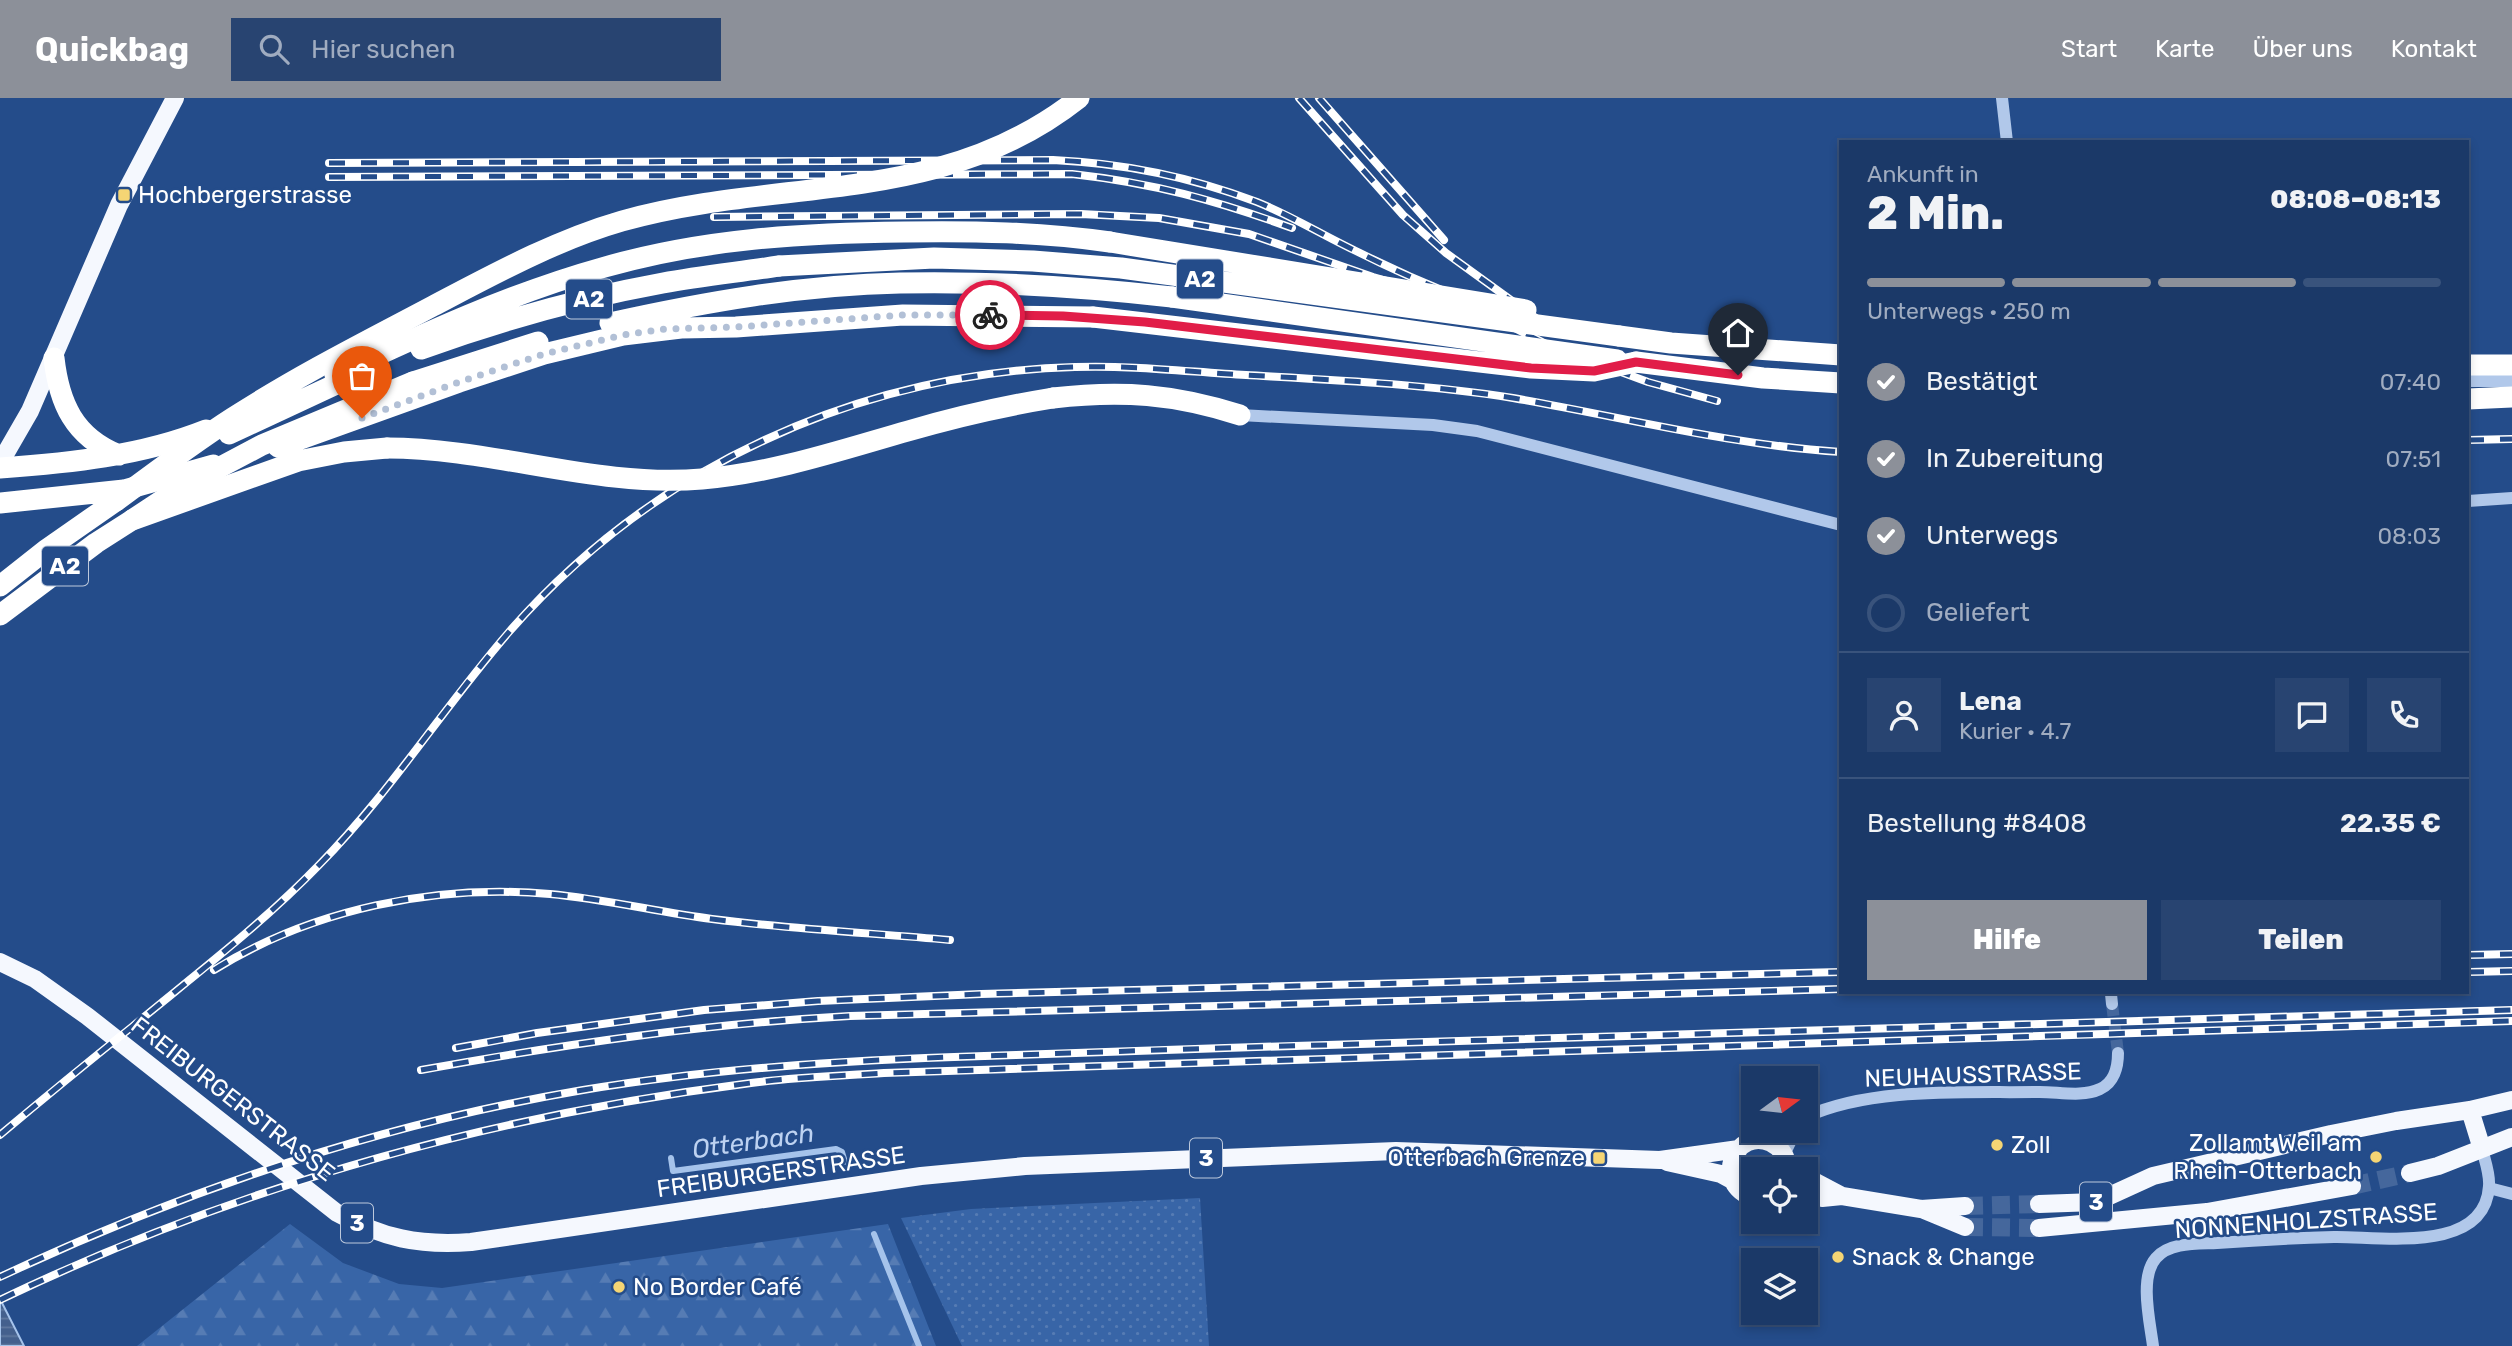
<!DOCTYPE html>
<html lang="de">
<head>
<meta charset="utf-8">
<style>
	body { margin:0; font-family:Rubik,sans-serif; background:#284471; color:#f1f3f6; height:100vh; display:flex; flex-direction:column; font-size:26px; white-space:nowrap }
	* { box-sizing:border-box; margin:0 }
	p { font-size:23px; color:#a0acc0 }
	.icon { flex:none; width:38px; height:38px; fill:none; stroke:currentColor; stroke-width:2; stroke-linecap:round; stroke-linejoin:round }
	.map { position:relative; flex:1; overflow:hidden }
	.side { position:absolute; left:1839px; top:42px; width:630px; height:854px; display:flex; flex-direction:column; background:#1b3968; border-radius:0px; box-shadow:0 4px 10px #0003,0 0 0 2px #39537c }
	.side>* { flex:none }
	.needle { width:46px; rotate:75deg }
	.fabs { position:absolute; left:1741px; top:968px; display:grid; gap:14px }
	.fabs a { display:grid; place-items:center; width:77px; height:77px; border-radius:0px; background:#1b3968; box-shadow:0 4px 10px #0003,0 0 0 2px #39537c; font-size:35px }
	.pin { position:absolute; display:grid; place-items:center; width:60px; height:60px; color:#fff; margin:-72px -30px; border-radius:50% 50% 50% 0; rotate:-45deg; box-shadow:0 0 7px #0007 }
	.pin .icon { rotate:45deg }
	.courier { position:absolute; display:grid; place-items:center; width:70px; height:70px; margin:-35px; border:5px solid #e11d48; border-radius:50%; background:#fff; color:#222; box-shadow:0 2px 9px #0007 }
	.headline em { font-style:normal; font-weight:800 }
	.headline div { display:flex; flex-direction:column-reverse }
	.headline { display:flex; align-items:center; justify-content:space-between; height:119px; padding:0 28px }
	h1 { font-size:46px; font-weight:800; line-height:52px }
	.bar { display:grid; grid-template-columns:repeat(4,1fr); gap:10px 7px; align-content:center; height:84px; padding:0 28px }
	.bar i { height:9px; border-radius:5px; background:#39537c }
	.bar .selected { background:#8c9099 }
	.bar p { grid-column:span 4 }
	.line { display:flex; align-items:center; gap:18px; padding:0 28px; border-top:2px solid #39537c }
	.line div { flex:1 }
	.round { display:grid; place-items:center; flex:none; width:74px; height:74px; border-radius:0px; background:#284471 }
	ol { padding:0 28px; list-style:none }
	li { display:flex; align-items:center; gap:21px; height:77px }
	li p { margin-inline-start:auto }
	li .icon { padding:7px; border-radius:50%; background:#8c9099; color:#fff; stroke-width:4 }
	li:last-child { color:#a0acc0 }
	li i { width:38px; height:38px; border:4px solid #39537c; border-radius:50% }
	.action { display:flex; gap:14px; margin-top:auto; padding:14px 28px }
	.action a { flex:1; height:80px; border-radius:0px; background:#8c9099; color:#fff; font-size:28px; font-weight:800; line-height:80px; text-align:center }
	.action a+a { background:#284471; color:#f1f3f6 }
	header { display:flex; align-items:center; gap:42px; box-sizing:border-box; height:98px; padding:0 35px; background:#8c9099; color:#fff }
	header strong { font-size:33px }
	nav { display:flex; gap:38px; margin-inline-start:auto; font-size:24px }
	.search { width:490px; height:63px; background:#284471; display:flex; align-items:center; gap:18px; box-sizing:border-box; padding:0 24px; border-radius:0px; color:#a0acc0; font-size:26px }
	.map>svg:first-child { display:block }
</style>
</head>
<body>
<header>
<strong>Quickbag</strong>
<div class="search"><svg class="icon" aria-label="search" viewBox="0 0 24 24"><circle cx="10" cy="10" r="6"/><path d="M15 15l6 6"/></svg>Hier suchen</div>
<nav><a>Start</a><a>Karte</a><a>Über uns</a><a>Kontakt</a></nav>
</header>
<div class="map">
<svg width="2512" height="1248" viewBox="0 0 2512 1248">
	<defs>
		<pattern id="grass-dots" width="8" height="8" patternUnits="userSpaceOnUse" patternTransform="scale(1.75)"><rect width="8" height="8" fill="#3865a7"/><path d="M2 2h.1M6 6h.1" fill="none" stroke="#567cb4" stroke-width="1.8" stroke-linecap="round"/></pattern>
		<pattern id="forest-firs" width="22" height="20" patternUnits="userSpaceOnUse" patternTransform="scale(1.75)"><rect width="22" height="20" fill="#3865a7"/><path d="M5 1l3.5 6h-7zM16 11l3.5 6h-7z" fill="#567cb4"/></pattern>
		<pattern id="water-rules" width="6" height="5" patternUnits="userSpaceOnUse" patternTransform="scale(1.75)"><rect width="6" height="5" fill="#44608d"/><path d="M0 2.5h6" fill="none" stroke="#60789e"/></pattern>
	</defs>
	<rect width="100%" height="100%" fill="#244c8a"/>
	<path fill="url(#grass-dots)" d="M1200,1100L1209,1248H962L901,1120L971,1111Z"/>
	<path fill="url(#forest-firs)" d="M290,1126L343,1165L399,1186L442,1190L888,1126L936,1248H137Z"/>
	<path fill="url(#water-rules)" stroke="#a5c3eb" stroke-width="2" d="M0,1201L24,1248H0Z"/>
	<g fill="none" stroke-linecap="round" stroke-linejoin="round">
		<path stroke="#a5c3eb" stroke-width="6" d="M671,1060L673,1073L836,1051L842,1054L845,1064
			M874,1136L919,1248"/>
		<path stroke="#45679c" stroke-width="12" stroke-dasharray="12 6" stroke-linecap="butt" d="M2112,906L2118,955"/>
		<path stroke="#45679c" stroke-width="18" stroke-dasharray="18 9" stroke-linecap="butt" d="M2352,1088L2410,1075
			M1965,1108L2039,1106
			M1965,1129L2039,1130"/>
		<path stroke="#b1c8ea" stroke-width="12" d="M2002,0L2007,44
			M2468,283H2512
			M1240,317L1433,327L1477,333L1841,427
			M2468,403L2512,400
			M2111,896L2112,906
			M1806,1019C1871,989 1964,995 2036,994C2056,993 2081,1000 2100,991C2114,985 2118,969 2118,955
			M1784,1057L1796,1032
			M2489,1090L2512,1096
			M2153,1248C2150,1224 2139,1179 2156,1160C2170,1144 2198,1146 2217,1145C2256,1142 2295,1140 2334,1139C2379,1138 2485,1157 2489,1088C2490,1076 2485,1063 2482,1051"/>
		<path stroke="#f5f8fe" stroke-width="18" d="M0,365L30,313L119,107L175,0
			M0,864L35,881L87,918L337,1115C382,1140 419,1148 471,1144L921,1078L1025,1068L1396,1053L1660,1062L1739,1051
			M2470,1012L2482,1051
			M1667,1064L1721,1076L1732,1082
			M2410,1075L2438,1068L2512,1039
			M1806,1079L1842,1098
			M1806,1097L1822,1100L1842,1098L1921,1111L1965,1108
			M1754,1100C1710,1086 1736,1028 1771,1045C1782,1050 1787,1059 1788,1071
			M2039,1106L2096,1104L2153,1078L2331,1036L2396,1023L2470,1012L2512,1002
			M1924,1112L1965,1129
			M2039,1130L2207,1114L2352,1088"/>
		<path stroke="#fff" stroke-width="21" d="M610,225C705,204 802,187 900,185C991,183 1082,189 1172,199
			M1619,238L1671,245L1841,257
			M421,251C499,223 580,200 663,185C701,178 740,174 779,168
			M54,260C59,305 74,339 119,357
			M1636,264L1763,280L1841,285
			M2468,267H2512
			M335,277C423,236 511,195 605,169C703,141 802,135 904,134C973,133 1041,134 1110,144
			M413,284L538,244
			M1053,300C1122,292 1174,296 1240,317
			M2468,301L2512,299
			M278,349L459,284L544,256L623,237L681,230L736,229L903,217L1093,219
			M0,370C69,365 141,358 206,332
			M0,405L124,392L213,367
			M0,488L47,451L116,403
			M0,517L96,445L132,422L298,363L344,354L387,350"/>
		<defs>
			<path id="rail" d="M1299,0L1403,117L1446,155L1555,234
				M1319,0L1444,142
				M329,65L1053,62C1123,65 1191,79 1257,104C1292,118 1324,138 1358,154C1388,169 1419,183 1451,196
				M329,79L1072,76C1153,85 1215,102 1292,130
				M714,119L1081,116L1159,120L1249,136L1373,179L1467,206L1548,247L1648,284L1717,303
				M2468,342L2512,341
				M2468,857L2512,856
				M214,872C312,811 435,786 550,796C604,801 658,814 712,821C791,831 871,835 950,842
				M2468,874L2512,873
				M456,950L537,935L704,912L818,903L981,896L1841,874
				M421,972C566,946 703,926 850,918L1841,891
				M0,1037C44,1000 88,964 133,928C196,876 262,826 319,767C390,695 443,610 509,534C652,370 858,275 1075,269C1132,267 1190,274 1246,277C1335,282 1425,286 1513,300C1623,319 1730,347 1841,354
				M0,1179C185,1092 381,1026 583,992C726,968 871,961 1016,957C1152,952 1289,948 1425,944C1787,933 2150,923 2512,912
				M0,1202C237,1088 491,1018 751,985C795,979 840,978 884,975L2512,923"/>
		</defs>
		<use href="#rail" stroke="#fff" stroke-width="8"/>
		<use href="#rail" stroke="#244c8a" stroke-width="5" stroke-dasharray="16" stroke-linecap="butt"/>
		<path stroke="#fff" stroke-width="21" d="M1110,144L1526,212
			M779,168L934,160L1033,163L1121,170L1619,238
			M1172,199L1617,262
			M1093,219L1531,270L1594,273L1636,264
			M229,336L360,275
			M387,350C493,350 596,390 702,381C773,375 841,352 908,333C956,319 1004,308 1053,300
			M116,403C157,373 198,341 242,314C303,275 369,242 433,208C494,176 556,142 622,123C782,78 940,110 1079,0
			M132,422L179,391L262,347L413,284"/>
	</g>
	<g fill="none" stroke-linecap="round" stroke-linejoin="round">
		<path stroke="#b2c0d6" stroke-width="7" stroke-dasharray="0 12.6" d="M362,320L459,284L544,256L623,237L666,231L736,229L903,217H990"/>
		<path stroke="#e11d48" stroke-width="9" d="M990,217L1063,218L1145,224L1531,270L1594,273L1636,264L1738,277"/>
	</g>
	<g fill="#f5d574" stroke="#244c8a" stroke-width="2.5">
		<rect x="117" y="90" width="14" height="14" rx="3.5"/>
		<circle cx="1997" cy="1047" r="7"/>
		<circle cx="2376" cy="1059" r="7"/>
		<rect x="1592" y="1053" width="14" height="14" rx="3.5"/>
		<circle cx="1838" cy="1159" r="7"/>
		<circle cx="619" cy="1189" r="7"/>
	</g>
	<g text-anchor="middle" stroke-width="5" stroke-linejoin="round" paint-order="stroke">
		<g fill="#244c8a" stroke="#bdc9dc" stroke-width="2">
			<rect x="1177" y="161.5" width="46" height="39" rx="5"/>
			<rect x="566" y="181.5" width="46" height="39" rx="5"/>
			<rect x="42" y="448.5" width="46" height="39" rx="5"/>
			<rect x="1190" y="1040.5" width="32" height="39" rx="5"/>
			<rect x="2080" y="1084.5" width="32" height="39" rx="5"/>
			<rect x="341" y="1105.5" width="32" height="39" rx="5"/>
		</g>
		<g font-size="23" font-weight="bold" fill="#fff">
			<text x="1200" y="189">A2</text>
			<text x="589" y="209">A2</text>
			<text x="65" y="476">A2</text>
			<text x="1206" y="1068">3</text>
			<text x="2096" y="1112">3</text>
			<text x="357" y="1133">3</text>
		</g>
		<g font-size="24" fill="#fff" stroke="#244c8a" text-anchor="start">
			<text x="138" y="105">Hochbergerstrasse</text>
			<text x="2362" y="1053" text-anchor="end">Zollamt Weil am<tspan x="2362" dy="28">Rhein-Otterbach</tspan></text>
			<text x="2011" y="1055">Zoll</text>
			<text x="1585" y="1068" text-anchor="end">Otterbach Grenze</text>
			<text x="1852" y="1167">Snack &amp; Change</text>
			<text x="633" y="1197">No Border Café</text>
		</g>
		<g font-size="24" fill="#fff" stroke="#244c8a">
			<text transform="translate(1973 977) rotate(-2)" y="8">NEUHAUSSTRASSE</text>
			<text transform="translate(233 1001) rotate(38)" y="8">FREIBURGERSTRASSE</text>
			<text transform="translate(781 1074) rotate(-8)" y="8">FREIBURGERSTRASSE</text>
			<text transform="translate(2306 1123) rotate(-4)" y="8">NONNENHOLZSTRASSE</text>
		</g>
		<g font-size="26" font-style="italic" fill="#bdd2f1" stroke="#244c8a">
			<text transform="translate(753 1043) rotate(-8)" y="9">Otterbach</text>
		</g>
	</g>
</svg>
<div class="fabs">
<a><svg class="needle" viewBox="-14 -14 28 28"><path d="M0-13l5 13h-10z" fill="#e53935"/><path d="M0 13l5-13h-10z" fill="#a0acc0"/></svg></a>
<a><svg class="icon" aria-label="locate" viewBox="0 0 24 24"><circle cx="12" cy="12" r="6"/><path d="M12 2v4M12 18v4M2 12h4M18 12h4"/></svg></a>
<a><svg class="icon" aria-label="layers" viewBox="0 0 24 24"><path d="M12 4l9 5-9 5-9-5zM3 14l9 5 9-5"/></svg></a>
</div>
<div class="pin" style="left:362px;top:320px;background:#ea580c"><svg class="icon" aria-label="bag" viewBox="0 0 24 24"><path d="M5 8h14l-1 12H6zM9 8a3 3 0 0 1 6 0"/></svg></div>
<div class="pin" style="left:1738px;top:277px;background:#1f2937"><svg class="icon" aria-label="home" viewBox="0 0 24 24"><path d="M3 11l9-7 9 7M6 9v11h12V9"/></svg></div>
<div class="courier" style="left:990px;top:217px"><svg class="icon" aria-label="bike" viewBox="0 0 24 24"><circle cx="6" cy="16" r="4"/><circle cx="18" cy="16" r="4"/><path d="M6 16l4-8h5l3 8M10 8l3 8H6M13 5h3"/></svg></div>
<section class="side">
<div class="headline"><div><h1>2 Min.</h1><p>Ankunft in</p></div><em>08:08–08:13</em></div>
<div class="bar"><i class="selected"></i><i class="selected"></i><i class="selected"></i><i></i><p>Unterwegs · 250 m</p></div>
<ol>
<li><svg class="icon" aria-label="check" viewBox="0 0 24 24"><path d="M5 12l5 5 9-10"/></svg>Bestätigt<p>07:40</p></li>
<li><svg class="icon" aria-label="check" viewBox="0 0 24 24"><path d="M5 12l5 5 9-10"/></svg>In Zubereitung<p>07:51</p></li>
<li><svg class="icon" aria-label="check" viewBox="0 0 24 24"><path d="M5 12l5 5 9-10"/></svg>Unterwegs<p>08:03</p></li>
<li><i></i>Geliefert</li>
</ol>
<div class="line" style="height:126px"><a class="round"><svg class="icon" aria-label="person" viewBox="0 0 24 24"><circle cx="12" cy="8" r="4"/><path d="M4 21q1-7 8-7t8 7"/></svg></a><div><b>Lena</b><p>Kurier · 4.7</p></div><a class="round"><svg class="icon" aria-label="chat" viewBox="0 0 24 24"><path d="M4 5h16v11H9l-5 4z"/></svg></a><a class="round"><svg class="icon" aria-label="phone" viewBox="0 0 24 24"><path d="M5 4h4l2 5-3 2q2 4 5 5l2-3 5 2v4C11 20 4 13 5 4z"/></svg></a></div>
<div class="line" style="height:91px"><div>Bestellung #8408</div><b>22.35 €</b></div>
<div class="action"><a>Hilfe</a><a>Teilen</a></div>
</section>
</div>
</body>
</html>
